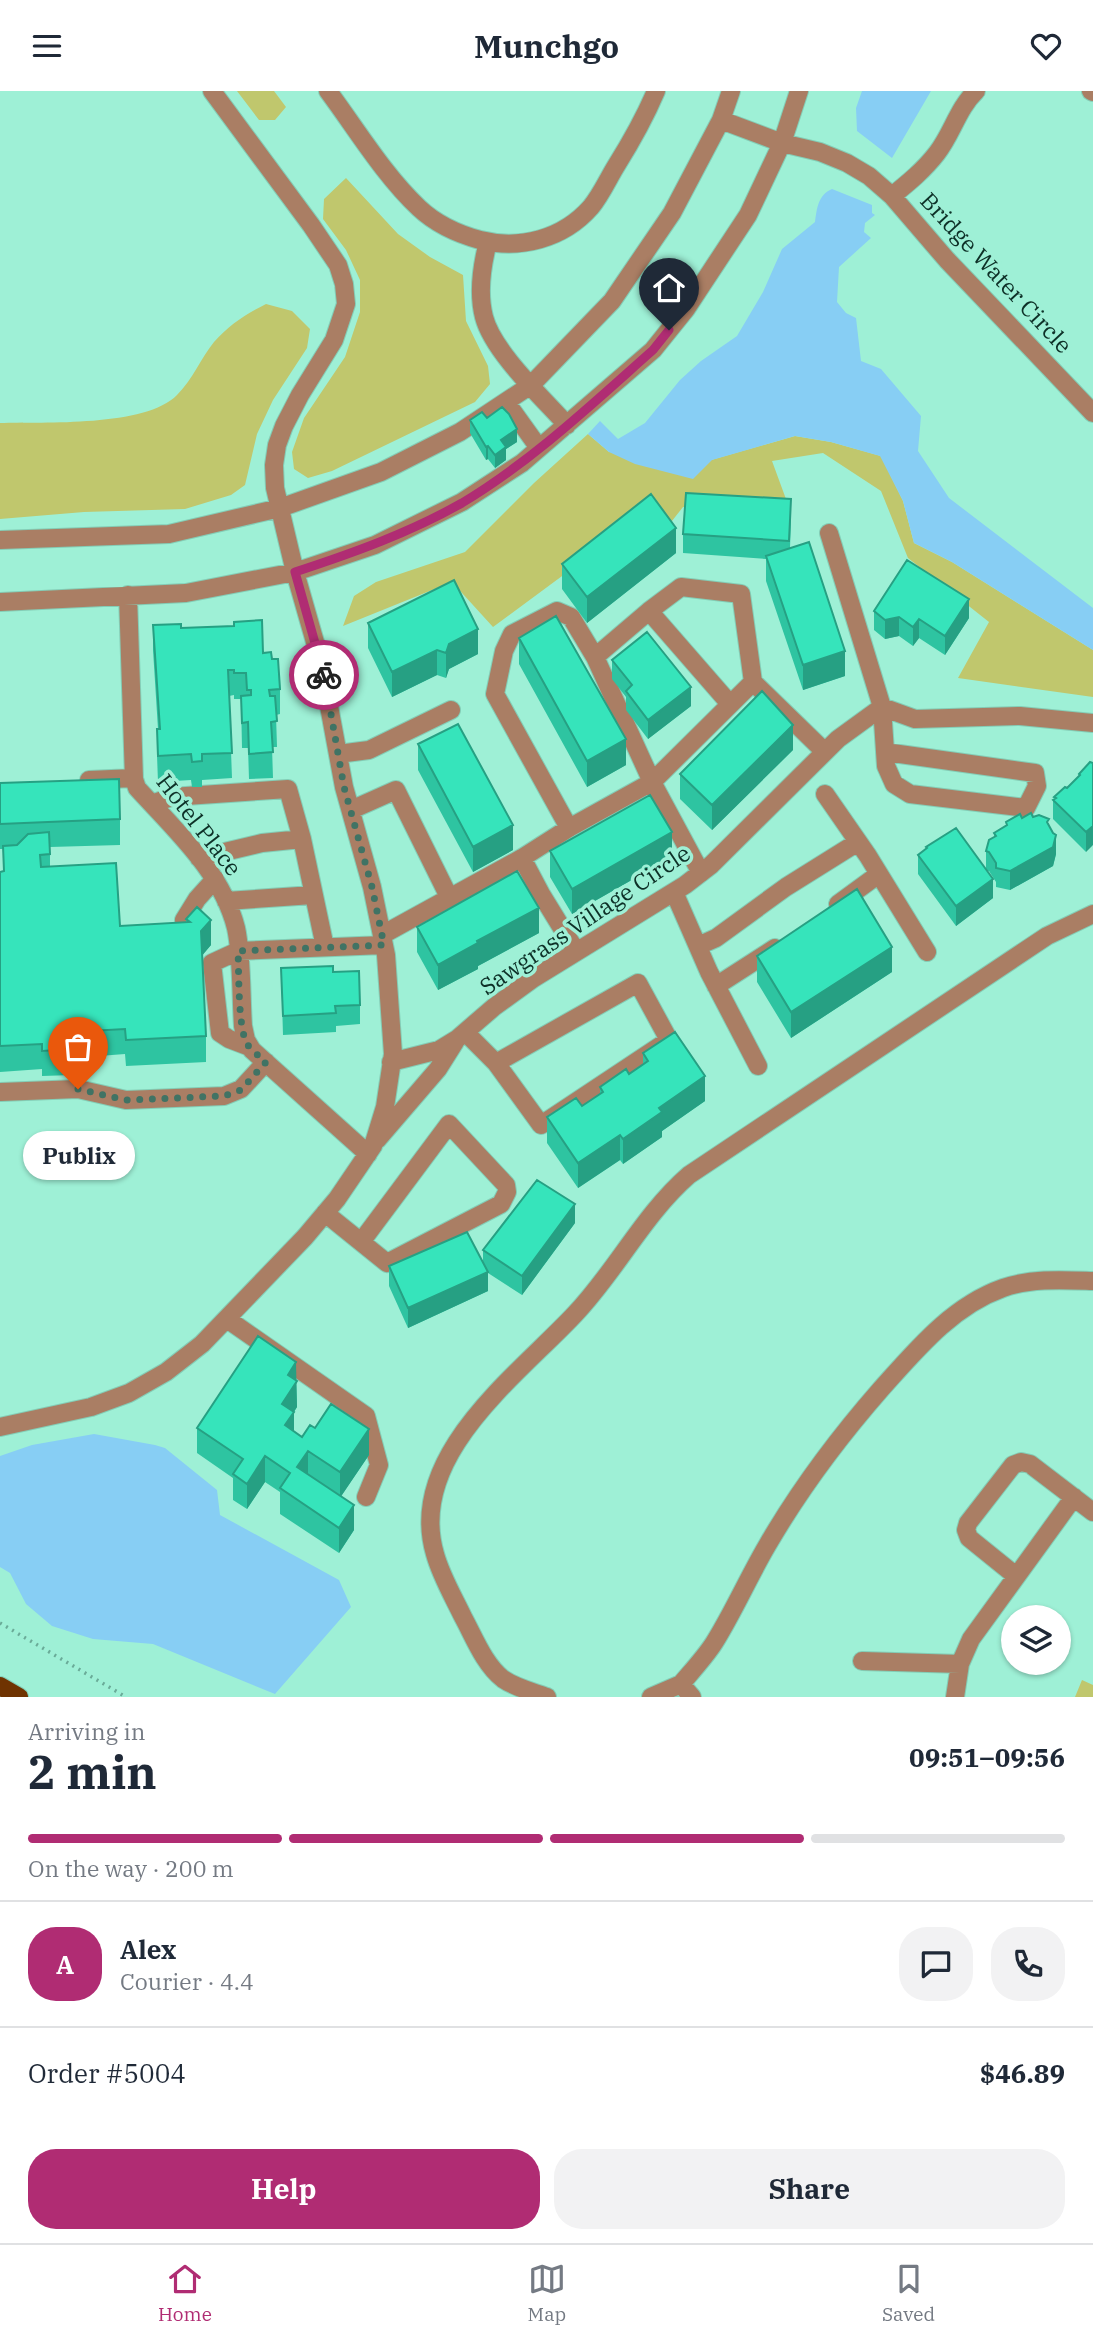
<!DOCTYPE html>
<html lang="en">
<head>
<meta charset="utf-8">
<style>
	body { margin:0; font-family:"IBM Plex Serif",serif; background:#f2f2f3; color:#1f2937; height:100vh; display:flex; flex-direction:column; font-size:26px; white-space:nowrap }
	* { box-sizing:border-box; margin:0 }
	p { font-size:23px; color:#747a83 }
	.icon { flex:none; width:38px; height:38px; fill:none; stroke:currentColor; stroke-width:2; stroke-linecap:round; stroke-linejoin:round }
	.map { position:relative; height:1606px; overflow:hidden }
	.sheet { display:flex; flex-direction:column; background:#fff; flex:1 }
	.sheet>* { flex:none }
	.buttons { position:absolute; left:1001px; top:1514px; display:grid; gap:14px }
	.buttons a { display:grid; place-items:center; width:70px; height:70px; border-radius:50%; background:#fff; box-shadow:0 2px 5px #0004; font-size:35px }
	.pin { position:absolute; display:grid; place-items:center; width:60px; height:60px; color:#fff; margin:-72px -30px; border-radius:50% 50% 50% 0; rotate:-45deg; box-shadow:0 0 7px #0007 }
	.pin .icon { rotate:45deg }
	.courier { position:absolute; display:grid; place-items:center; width:70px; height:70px; margin:-35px; border:5px solid #b02c73; border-radius:50%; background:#fff; color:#222; box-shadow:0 2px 9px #0007 }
	.bubble { position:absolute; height:49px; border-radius:24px; background:#fff; box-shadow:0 2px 5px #0004; font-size:23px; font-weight:700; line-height:49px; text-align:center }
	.summary em { font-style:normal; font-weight:700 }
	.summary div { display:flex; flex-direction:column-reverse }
	.summary { display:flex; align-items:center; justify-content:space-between; height:119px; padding:0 28px }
	h1 { font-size:46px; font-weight:700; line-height:52px }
	.bar { display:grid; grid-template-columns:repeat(4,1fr); gap:10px 7px; align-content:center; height:84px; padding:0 28px }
	.bar i { height:9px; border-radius:5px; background:#e0e1e3 }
	.bar .active { background:#b02c73 }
	.bar p { grid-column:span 4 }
	.line { display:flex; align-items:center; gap:18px; padding:0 28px; border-top:2px solid #e0e1e3 }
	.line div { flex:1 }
	.round { display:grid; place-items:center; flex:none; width:74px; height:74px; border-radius:28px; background:#f2f2f3 }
	.primary-button { display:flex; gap:14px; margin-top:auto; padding:14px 28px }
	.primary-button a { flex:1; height:80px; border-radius:28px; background:#b02c73; color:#fff; font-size:28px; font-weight:700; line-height:80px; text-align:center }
	.primary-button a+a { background:#f2f2f3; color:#1f2937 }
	header { display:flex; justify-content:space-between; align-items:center; height:91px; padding:0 28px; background:#fff; font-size:32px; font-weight:700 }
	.dock { display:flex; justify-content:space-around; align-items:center; height:98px; border-top:2px solid #e0e1e3; background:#fff; font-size:19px; color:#747a83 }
	.dock a { display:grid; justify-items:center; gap:4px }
	.dock .active { color:#b02c73 }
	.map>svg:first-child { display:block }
</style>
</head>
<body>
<header><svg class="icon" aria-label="menu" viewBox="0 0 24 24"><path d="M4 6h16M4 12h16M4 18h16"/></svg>Munchgo<svg class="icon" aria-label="heart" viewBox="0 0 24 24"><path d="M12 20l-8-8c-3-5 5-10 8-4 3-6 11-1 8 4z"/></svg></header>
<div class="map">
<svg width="1093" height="1606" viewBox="0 0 1093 1606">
	<rect width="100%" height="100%" fill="#9ef0d6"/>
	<path fill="#c0c76d" d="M237,0H274L286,16L275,29H259Z
		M346,87L398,143L430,166L463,184L466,230L488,275L490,293L475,311L332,380L308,387L294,378L292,361L304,327L345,266L360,221V189L346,159L323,128L324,108Z
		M266,213L292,220L310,238L307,257L273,309L257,343L245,394L231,404L185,418L84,421L0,428V332C44,331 146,336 177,304C193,288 201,267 214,251C229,234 246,223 266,213Z
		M588,343L609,361L711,369L795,345L831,351L881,365L903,410L914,452L952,471L1093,559V606L958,587L989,531L908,467L881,400L823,362L772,370L790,419L683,416L668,435L650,420L493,536L452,491L343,535L354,505L376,491L465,461L534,392Z
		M1082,1589L1093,1594V1606H1075Z"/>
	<path fill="#87cef4" d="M862,0H931L892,67L857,40L856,17Z
		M832,98L872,114V122L875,124L865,132L864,141L871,147L839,176L837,211L846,222L856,227L861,270L881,278L921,325L918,360L949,407L1093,517V559L952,471L914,452L903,410L880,365L831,351L795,345L712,369L693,388L635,373L609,361L588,343L600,330L618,348L645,332L680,289L701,270L737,245L763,201L782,158L815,131C817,117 818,104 832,98Z
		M94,1343L155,1354L165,1357L217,1399L220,1424L339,1489L351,1516L275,1603L153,1553L93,1548L52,1535L26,1513L10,1482L0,1476V1365L32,1354Z"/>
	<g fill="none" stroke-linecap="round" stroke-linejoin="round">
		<defs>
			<path id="minor" d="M328,0C357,39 384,84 419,117C436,133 458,143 480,149C520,159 563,148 591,116C601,104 608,88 616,75C631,51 645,26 656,0
				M976,0C958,17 952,43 937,62C924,79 908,92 892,105L947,169L1093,322
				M1091,0L1093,1
				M721,29L782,52L820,61L847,72L869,85L892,105
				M488,151C482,174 478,203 484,226C493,261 543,307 567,334
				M506,311L539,357
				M829,442L882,616L886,675L894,693L910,703L1026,717L1037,695L1035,682L885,661
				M0,449L169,443L280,417L381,381L460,341L531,294L612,210L672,122L721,29L731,0
				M128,504L134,688L137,697C175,739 222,781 236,837C242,864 241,906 243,935L246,949L252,959L368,1063
				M0,511L186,502L295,481L375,454L462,411L522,372L653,259L686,218L748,124L782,52L799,0
				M595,566L649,520
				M730,613L649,520L681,496L741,503L753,591
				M882,616L915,628L1020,625L1093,632
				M338,663L369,659L451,619
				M89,689L134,687
				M825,703L868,765L927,861
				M152,713L171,706L288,698L302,748L262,752L199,767
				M351,719L396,699L450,808
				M569,737L495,603L504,560L512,543L557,520L571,526L595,566L652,691L569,737L522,767L541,803L576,860
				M302,748L325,856
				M701,782L652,691L753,591L825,661
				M674,801L709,881L758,975
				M226,810L313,804
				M838,813L879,783
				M382,844L522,767
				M192,847L187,841L184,829L197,808L215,788
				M698,855L716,847L786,796L858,751
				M716,895L775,857
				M465,941L496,972L541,1034L669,949L638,892L496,972
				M250,956L229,948L220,942L212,872L238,860L384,854
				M391,971L439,959L457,948L494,916L534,887L685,794L711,774L838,648L882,616
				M0,1001L78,998L126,1009L224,1005L241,998L266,971
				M377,1049L438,978L455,951
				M325,1122L387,1172L501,1113L507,1101L506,1094L449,1033L361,1151
				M227,1228L366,1325L379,1374L366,1406
				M0,1336L91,1316L129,1302L166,1281L202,1253L305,1146L337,1108L373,1055L385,1016L393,963L386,864L372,796L344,696L321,572L295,481L275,397L274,374L277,354L284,335L300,304L334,249L346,213L344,193L338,174L311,134L212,0
				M1016,1485L969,1447L966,1439L968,1432L1013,1374L1021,1371L1030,1373L1093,1421
				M862,1570L960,1573
				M547,1606C533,1601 516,1597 503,1588C484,1573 474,1546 463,1526C453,1505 441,1485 435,1463C406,1365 517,1285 575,1223C616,1180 644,1123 689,1084L1047,845L1093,823
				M651,1606L681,1593
				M692,1606L681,1593C692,1580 705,1566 714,1552C734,1520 749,1485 768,1453C800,1398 839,1346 881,1298C916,1259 952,1215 1003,1197C1032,1187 1063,1189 1093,1190
				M955,1606L960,1573L971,1548L1074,1406"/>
			<path id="major" d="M0,1595L19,1606"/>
		</defs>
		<use href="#minor" stroke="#84cdb6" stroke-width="20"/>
		<use href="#major" stroke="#84cdb6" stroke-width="20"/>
		<path stroke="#6aab98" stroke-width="3.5" stroke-dasharray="2 5" stroke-linecap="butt" d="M0,1532L126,1606"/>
		<use href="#minor" stroke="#aa7e64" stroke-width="18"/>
		<use href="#major" stroke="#6f3301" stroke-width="18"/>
	</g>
	<path fill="#2ec4a1" d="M487,327L517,351L506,358V369L495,377L488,368L486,369L470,342V329Z
		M791,427L790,457L845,585L803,599L766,490V468L683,462V443Z
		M676,462L587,532L562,498V473Z
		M874,520L969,527L945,564L919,547L913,555L899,545L885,548L874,539Z
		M368,532L478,563L449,578L446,587L437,584L392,606L368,557Z
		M153,534L181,537L263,562L272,568L280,598V623L276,624L277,656H272L273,687L249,688L248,657H242L241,608H234V604L229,605L232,687L202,689V696H192L191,689L158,691L157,664V638H158L153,559Z
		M519,547L626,674L587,696L519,573Z
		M612,569L691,615L648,648L626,619V606L612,588Z
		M418,653L513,759L473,781L418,679Z
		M793,659L712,739L680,708V683Z
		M1090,671L1086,761L1053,728V709L1054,706L1067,697L1079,686V683Z
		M0,692L120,728V754L50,756V776L120,835L186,831V828L211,854L202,864L206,945V971L126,975L125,963L73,967V984L42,985V978L0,981V781L3,780V758H0Z
		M1033,726L1049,736L1056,763L1053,775L1010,799L996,796V791L989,780H987L993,807L956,835L918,783V764L926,758V756L986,779V760L994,746V742L1006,735V731L1022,727Z
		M550,760L672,766L572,823L550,786Z
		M417,836L539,842L478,875V878L438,899L417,861Z
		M757,865L892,881L791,947L757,891Z
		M281,877L333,881L360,914V933L336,935V941L283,944Z
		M643,962L705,1010L662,1040V1046L623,1073L620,1069L578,1097L547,1052V1026L582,1015L600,1003V996L629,983L643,973Z
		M575,1132L522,1204L488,1182V1200L408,1237L389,1195V1175L483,1171V1159Z
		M296,1289L297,1316L294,1321V1341L302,1346L315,1337L369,1364L341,1405L354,1439L339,1462L280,1423V1401L265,1391L247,1418L233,1409V1387L197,1362V1337Z"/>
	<path fill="#26a083" d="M517,338V351L506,358V369L495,377V364L501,349Z
		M488,355V368L486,369V356Z
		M676,437V462L587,532V506Z
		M969,508V527L945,564V545Z
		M899,526V545L885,548V529Z
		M919,528V547L913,555V536Z
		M478,538V563L449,578L446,587V562L449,553Z
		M437,559V584L392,606V581Z
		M845,560V585L803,599V574Z
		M691,596V615L648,648V629Z
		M793,634V659L712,739V714Z
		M626,648V674L587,696V670Z
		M513,734V759L473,781V756Z
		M1093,735V754L1086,761V741Z
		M672,741V766L572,823V798Z
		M1056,744V763L1053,775L1010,799V780Z
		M993,788V807L956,835V815Z
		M539,817V842L478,875V878L438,899V874L477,850Z
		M211,829V854L201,866V840Z
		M892,856V881L791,947V921Z
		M705,985V1010L662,1040V1046L623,1073V1048L659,1017Z
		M620,1044V1069L578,1097V1072Z
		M575,1113V1132L522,1204V1185Z
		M488,1181V1200L408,1237V1217Z
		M296,1271L297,1316L285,1334L294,1321V1346L285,1360L282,1313L288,1284Z
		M369,1338V1364L340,1407V1381Z
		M308,1360V1385L297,1376Z
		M265,1365V1391L247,1418V1393Z
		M354,1414V1439L339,1462V1437Z"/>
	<path fill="#36e4bb" stroke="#26a083" stroke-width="2" d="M502,316L509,323L517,338L501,349L506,356L495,364L488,355L486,356L470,329L482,321L487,327Z
		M686,402L791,408L789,450L683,443Z
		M651,403L676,437L587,506L562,473Z
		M809,451L845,560L803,574L766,465Z
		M907,469L969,508L945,545L919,528L913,536L899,526L885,529L874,520Z
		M454,489L478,538L449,553L446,562L437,559L392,581L368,532Z
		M556,525L626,648L587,670L519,547Z
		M262,529L263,562L271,561L272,568H278L280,598L269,599L270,605H275L277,630L271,631L273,661L249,663L248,631L242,632L241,605L251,604V599H247L246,582H234V579H228L232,662L202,663V670L192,671L191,663L158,665L157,638H160L153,534L181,533V537L234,535V531Z
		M647,541L691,596L648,629L626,600L632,594L612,569Z
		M762,600L793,634L712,714L680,683Z
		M458,633L513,734L473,756L418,653Z
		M1090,671L1093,672V735L1086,741L1053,709L1056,707L1054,706L1065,696L1067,697L1080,684L1079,683Z
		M119,688L120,728L0,733V692Z
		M650,704L672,741L572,798L550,760Z
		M1031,722L1033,726L1039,724L1049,728L1047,731L1053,742L1056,744L1053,756L1010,780L996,777V772L989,761L986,760L989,749L996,745L994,742L1007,734L1006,731L1020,723L1022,727Z
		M956,737L993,788L956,815L918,764L927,757L926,756Z
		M49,741L50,763L40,764L41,776L116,772L120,835L190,831L186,828L197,816L211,829L201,840L206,945L126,949L125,938L72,941L73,958L42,960V953L0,955V781L4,780L3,755L17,754L28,743Z
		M517,780L539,817L477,850L478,852L438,874L417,836Z
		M857,798L892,856L791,921L757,865Z
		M333,875V881L359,880L360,914L335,915L336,922L283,925L281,877Z
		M675,941L705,985L659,1017L662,1021L623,1048L620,1044L578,1072L547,1026L576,1007L582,1015L603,1001L600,996L626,978L629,983L648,970L643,962Z
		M537,1089L575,1113L522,1185L483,1159Z
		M467,1141L488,1181L408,1217L389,1175Z
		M258,1245L296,1271L288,1284L297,1290L282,1313L294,1321L285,1334L302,1346L310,1334L315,1337L331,1313L369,1338L340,1381L308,1360L297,1376L354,1414L339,1437L280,1397L290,1382L265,1365L247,1393L233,1383L243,1368L197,1337Z"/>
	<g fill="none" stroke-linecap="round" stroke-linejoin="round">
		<path stroke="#407364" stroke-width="7" stroke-dasharray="0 12.6" d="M78,998L126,1009L224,1005L241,999L266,971C259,965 250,959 246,951C238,932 239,883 238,860L384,854L372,796L344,696L324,584"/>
		<path stroke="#b02c73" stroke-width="9" d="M324,584L295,481C353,462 409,442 462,412C532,370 592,313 653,259L669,239"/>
	</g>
	<g text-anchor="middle" stroke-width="7" stroke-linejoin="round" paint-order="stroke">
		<g font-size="23" fill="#0d3027" stroke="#9ef0d6">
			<text transform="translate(996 182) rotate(47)" y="8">Bridge Water Circle</text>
			<text transform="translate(199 734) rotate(52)" y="8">Hotel Place</text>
			<text transform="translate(585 829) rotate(-34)" y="8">Sawgrass Village Circle</text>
		</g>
	</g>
</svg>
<div class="buttons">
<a><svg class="icon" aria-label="layers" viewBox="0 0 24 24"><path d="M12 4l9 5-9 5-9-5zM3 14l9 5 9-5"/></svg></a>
</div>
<div class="pin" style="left:78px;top:998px;background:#ea580c"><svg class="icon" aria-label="bag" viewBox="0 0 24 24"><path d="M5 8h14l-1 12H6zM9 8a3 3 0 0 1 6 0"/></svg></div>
<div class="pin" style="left:669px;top:239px;background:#1f2937"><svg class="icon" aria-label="home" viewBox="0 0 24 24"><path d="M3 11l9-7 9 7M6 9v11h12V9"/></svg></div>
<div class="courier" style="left:324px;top:584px"><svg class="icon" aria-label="bike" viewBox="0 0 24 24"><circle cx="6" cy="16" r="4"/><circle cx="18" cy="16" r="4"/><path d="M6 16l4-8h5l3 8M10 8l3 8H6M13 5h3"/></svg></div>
<div class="bubble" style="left:23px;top:1040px;width:112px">Publix</div>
</div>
<section class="sheet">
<div class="summary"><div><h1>2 min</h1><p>Arriving in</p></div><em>09:51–09:56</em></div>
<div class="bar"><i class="active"></i><i class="active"></i><i class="active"></i><i></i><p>On the way · 200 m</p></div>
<div class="line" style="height:126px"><b class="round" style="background:#b02c73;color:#fff">A</b><div><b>Alex</b><p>Courier · 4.4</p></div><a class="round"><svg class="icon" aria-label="chat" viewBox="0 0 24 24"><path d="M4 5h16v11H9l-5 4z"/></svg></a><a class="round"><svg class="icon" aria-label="phone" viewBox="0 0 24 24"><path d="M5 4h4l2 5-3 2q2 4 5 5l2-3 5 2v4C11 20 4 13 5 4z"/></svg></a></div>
<div class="line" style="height:91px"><div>Order #5004</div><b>$46.89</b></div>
<div class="primary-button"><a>Help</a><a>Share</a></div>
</section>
<nav class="dock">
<a class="active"><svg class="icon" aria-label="home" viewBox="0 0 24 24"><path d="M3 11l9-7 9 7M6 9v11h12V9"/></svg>Home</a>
<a><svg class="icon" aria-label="map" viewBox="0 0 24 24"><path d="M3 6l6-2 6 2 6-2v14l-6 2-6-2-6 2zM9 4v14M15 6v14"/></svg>Map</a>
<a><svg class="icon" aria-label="saved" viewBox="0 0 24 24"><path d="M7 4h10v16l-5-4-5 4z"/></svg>Saved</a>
</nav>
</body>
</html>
